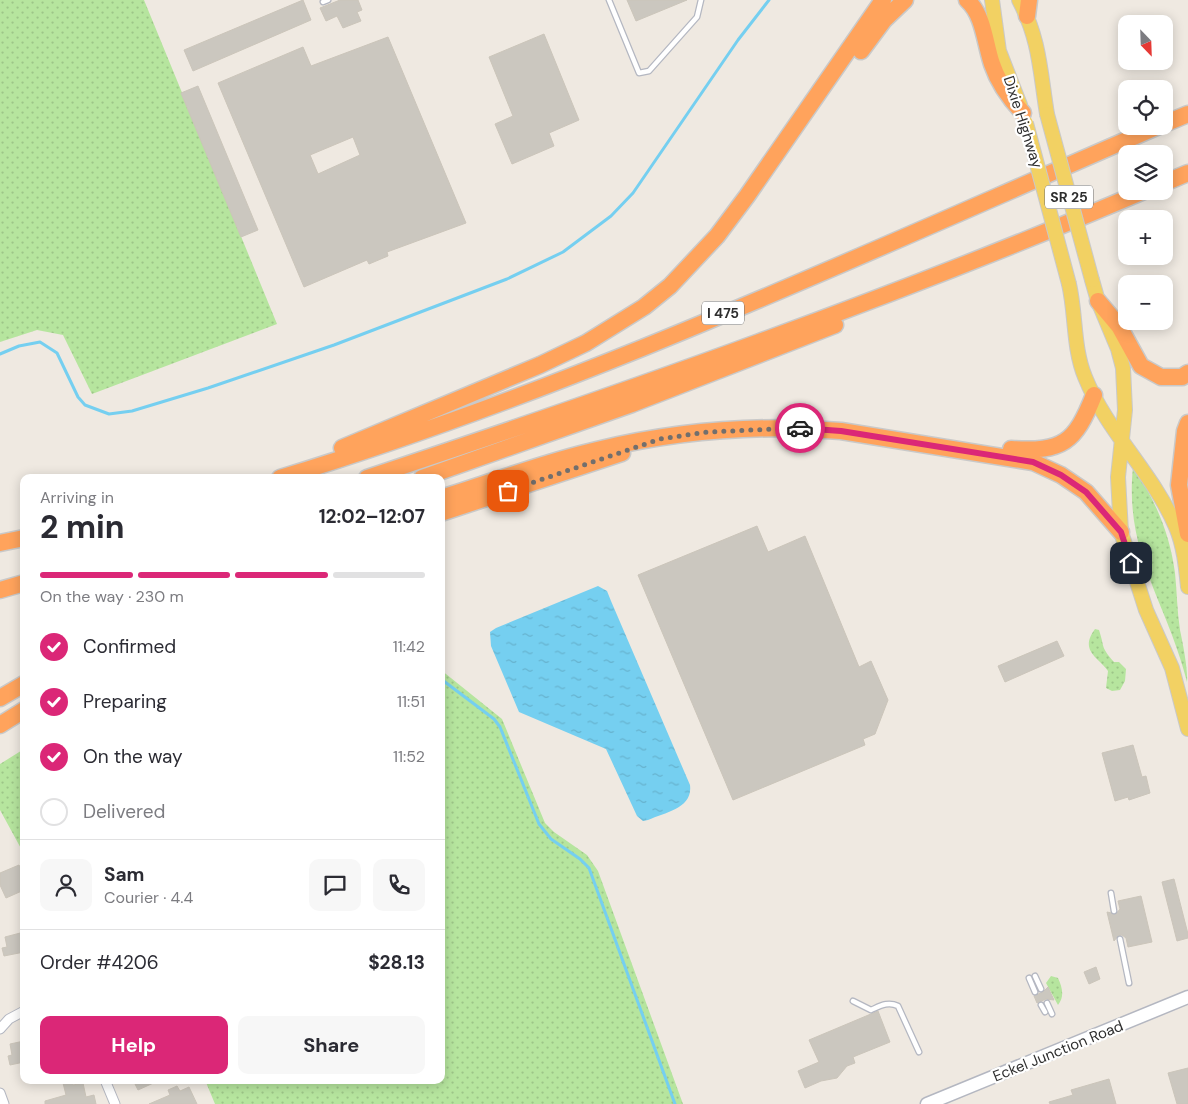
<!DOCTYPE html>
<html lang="en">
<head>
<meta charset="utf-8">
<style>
	body { margin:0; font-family:"DM Sans",sans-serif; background:#f7f7f7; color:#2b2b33; height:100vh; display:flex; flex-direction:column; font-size:19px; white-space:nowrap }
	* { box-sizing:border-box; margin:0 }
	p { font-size:16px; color:#7c7c81 }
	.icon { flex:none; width:28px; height:28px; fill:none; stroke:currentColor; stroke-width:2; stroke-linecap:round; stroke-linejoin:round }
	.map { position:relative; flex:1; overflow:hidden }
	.drawer { position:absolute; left:20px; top:474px; width:425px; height:610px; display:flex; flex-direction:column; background:#fff; border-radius:10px; box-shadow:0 2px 12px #0003 }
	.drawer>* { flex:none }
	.needle { width:32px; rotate:157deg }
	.controls { position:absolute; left:1118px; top:15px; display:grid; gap:10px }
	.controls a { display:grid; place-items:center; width:55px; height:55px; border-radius:10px; background:#fff; box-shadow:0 2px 12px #0003; font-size:25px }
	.pin { position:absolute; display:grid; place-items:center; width:42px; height:42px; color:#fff; margin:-21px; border-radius:10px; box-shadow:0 2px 8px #0006 }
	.courier { position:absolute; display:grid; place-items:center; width:50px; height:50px; margin:-25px; border:4px solid #db2777; border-radius:50%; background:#fff; color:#222; box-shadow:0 1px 6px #0007 }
	.headline em { font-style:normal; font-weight:700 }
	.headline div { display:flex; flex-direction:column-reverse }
	.headline { display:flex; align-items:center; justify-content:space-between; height:85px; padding:0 20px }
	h1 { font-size:32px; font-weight:700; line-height:38px }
	.bar { display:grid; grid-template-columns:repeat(4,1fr); gap:8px 5px; align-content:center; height:60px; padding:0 20px }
	.bar i { height:6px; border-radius:4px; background:#e1e1e2 }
	.bar .active { background:#db2777 }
	.bar p { grid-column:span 4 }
	.line { display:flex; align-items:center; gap:12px; padding:0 20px; border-top:1px solid #e1e1e2 }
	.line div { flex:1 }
	.round { display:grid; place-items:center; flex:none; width:52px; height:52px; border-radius:10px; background:#f7f7f7 }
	ol { padding:0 20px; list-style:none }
	li { display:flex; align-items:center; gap:15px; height:55px }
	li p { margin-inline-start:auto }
	li .icon { padding:5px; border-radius:50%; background:#db2777; color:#fff; stroke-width:4 }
	li:last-child { color:#7c7c81 }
	li i { width:28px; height:28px; border:2px solid #e1e1e2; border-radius:50% }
	.action { display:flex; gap:10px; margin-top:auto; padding:10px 20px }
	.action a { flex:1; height:58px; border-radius:10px; background:#db2777; color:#fff; font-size:20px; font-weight:700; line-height:58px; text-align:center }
	.action a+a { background:#f7f7f7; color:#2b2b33 }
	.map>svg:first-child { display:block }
</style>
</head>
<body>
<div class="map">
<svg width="1188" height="1104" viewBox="0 0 1188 1104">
	<defs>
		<pattern id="grass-dots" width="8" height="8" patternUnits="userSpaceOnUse" patternTransform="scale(1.25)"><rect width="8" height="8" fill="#b6e59e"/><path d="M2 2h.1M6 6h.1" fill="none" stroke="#9dc588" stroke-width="1.8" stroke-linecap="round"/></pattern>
		<pattern id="water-ripples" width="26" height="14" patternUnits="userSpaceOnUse" patternTransform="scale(1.25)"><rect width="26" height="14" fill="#75cff0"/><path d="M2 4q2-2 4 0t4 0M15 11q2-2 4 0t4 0" fill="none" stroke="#66b2ce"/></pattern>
	</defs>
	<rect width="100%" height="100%" fill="#efe9e1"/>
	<path fill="url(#grass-dots)" d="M0,0H144L277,324L92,394L63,335L37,330L0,342Z
		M1133,467C1155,499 1170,534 1175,573C1177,592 1177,611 1180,630C1183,644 1188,670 1187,682C1167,602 1124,554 1133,467Z
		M1095,629L1099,630C1105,648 1100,646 1114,662H1119L1126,669L1125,681L1120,690L1112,691L1106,688L1108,671C1098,657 1079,651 1095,629Z
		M441,670L502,719L545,823L554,832L587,855L598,871L683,1104H215L205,1080H441Z
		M24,749V854L0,810V764Z
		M1051,976L1058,978C1062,987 1065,996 1058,1005L1046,983Z"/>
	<path fill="url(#water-ripples)" d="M598,586L607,591L611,601L690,785C693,808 666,812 648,820L643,821L637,816L606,749L519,712L491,646L490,632L496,628Z"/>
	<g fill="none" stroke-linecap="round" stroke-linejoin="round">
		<path stroke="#75cff0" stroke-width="3" d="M0,354L19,346L40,342L57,353L78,397L85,405L109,414L132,411L208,388L334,345L507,279L563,252L611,216L633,193L738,40L769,0
			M441,679L494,719L500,727L539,824L551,839L580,859L589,868L675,1104"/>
	</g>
	<path fill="#cbc7bf" stroke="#cbc5ba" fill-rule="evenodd" d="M303,0L311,20L193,71L184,50Z
		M340,0H358L362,10L357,12L361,21L343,28L337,16L326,21L320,8Z
		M627,0H687L636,21Z
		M544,34L579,120L549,133L554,146L512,164L495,124L513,116L489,57Z
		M388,37L466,223L387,252L388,256L369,264L367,260L304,287L218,83L303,47L311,66ZM353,137L360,155L318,174L310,155Z
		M198,86L258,230L241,237L181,93Z
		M757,526L768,552L805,536L859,667L871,661L888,700L875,734L863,739L865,745L733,800L638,575Z
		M1057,641L1064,656L1005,682L998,666Z
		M1133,745L1142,777L1146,776L1150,793L1129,800L1128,797L1115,801L1102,753Z
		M19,865L24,876V890L6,898L0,885V873Z
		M1174,879L1188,934V938L1177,941L1162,882Z
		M1141,896L1152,942L1128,947L1126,938L1122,935L1118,936L1114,941L1107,912L1116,914L1120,909L1118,901Z
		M24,932V952L4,956L2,948L7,947L5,937Z
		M1096,967L1100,979L1089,984L1084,972Z
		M1048,987L1054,1000L1046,999L1037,1003L1034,996L1043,992Z
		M878,1011L890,1042L853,1057L855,1063L847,1066L837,1078L821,1081L805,1088L798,1071L819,1062L809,1040Z
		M24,1041V1062L10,1065L8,1056L12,1055L10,1044Z
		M1188,1068V1104H1177L1168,1073Z
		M1109,1079L1116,1104H1050L1049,1102L1073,1095L1071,1090Z
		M133,1080H160L138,1090Z
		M72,1081L73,1085L83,1083L86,1097L94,1095L96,1104H45V1101L66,1095L63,1083Z
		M177,1086L180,1091L189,1087L197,1104H149L170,1095L168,1090Z"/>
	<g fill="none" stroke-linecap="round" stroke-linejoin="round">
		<defs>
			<path id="lane" d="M609,0L639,73L649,71L697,17L701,0
				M323,2L328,0
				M1111,893L1114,911
				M1120,939L1129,983
				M1035,976L1041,989
				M1029,978L1035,992
				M853,1001L871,1010C880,1006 888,1001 898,1006L919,1052
				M1047,1003L1052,1014
				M1041,1005L1045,1012"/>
			<path id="street" d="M0,1029L9,1019L24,1011
				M105,1080L115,1104
				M0,1093L4,1104"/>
			<path id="secondary" d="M927,1104L1188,997"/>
			<path id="primary" d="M992,0L999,51L1020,105
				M1019,0C1040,40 1040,71 1047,114
				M1092,280L1098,301L1118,349L1123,368L1125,410L1118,477L1121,532L1146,610L1172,668L1188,729
				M1069,284C1076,314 1073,348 1085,377C1107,432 1153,473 1176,527C1184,546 1186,567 1188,587"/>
			<path id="highway" d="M967,0C984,15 985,44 992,64C998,82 1010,99 1023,113
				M1027,16L1029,0
				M861,51L884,20L905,0
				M1164,124L1188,114
				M1164,183L1188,173
				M1098,301L1119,326L1141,366L1161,377H1182L1188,373
				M1188,423L1185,431L1179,485L1188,534
				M342,448L540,365L586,343L644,307L670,286L717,236L747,196L883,0
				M1011,449C1063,452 1075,443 1094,395
				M280,478C582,386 869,251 1159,126
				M367,478C629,391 890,299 1144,191
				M422,478L632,404L835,325
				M441,498C493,482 544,462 597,450C676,431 760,424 841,431L1033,462L1061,475L1086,492L1121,532
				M441,513L622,453
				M0,543L24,538
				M0,590L24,583
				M0,698L24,684
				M0,725L24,710"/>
		</defs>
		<use href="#lane" stroke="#b4b7c1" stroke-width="7"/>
		<use href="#street" stroke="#b4b7c1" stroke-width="11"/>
		<use href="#secondary" stroke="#b4b7c1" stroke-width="15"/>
		<use href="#primary" stroke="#c9c9c9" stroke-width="16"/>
		<use href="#highway" stroke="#c9c9c9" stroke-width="19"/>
		<use href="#lane" stroke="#fff" stroke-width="4.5"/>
		<use href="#street" stroke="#fff" stroke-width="9"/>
		<use href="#secondary" stroke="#fff" stroke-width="12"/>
		<use href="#primary" stroke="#f2d163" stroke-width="14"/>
		<use href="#highway" stroke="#ffa35c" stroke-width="16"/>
		<defs>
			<path id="primary-bridge" d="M1047,114L1092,280
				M1026,123L1069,284"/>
		</defs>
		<use href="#primary-bridge" stroke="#c9c9c9" stroke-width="16" stroke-linecap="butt"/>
		<use href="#primary-bridge" stroke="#f2d163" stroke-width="14"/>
	</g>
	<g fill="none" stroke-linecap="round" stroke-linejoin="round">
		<path stroke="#726f6d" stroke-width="5" stroke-dasharray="0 9" d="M508,491L660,439L707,432L800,428"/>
		<path stroke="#db2777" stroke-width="6" d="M800,428L841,431L1033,462L1061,475L1086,492L1121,532L1131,563"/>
	</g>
	<g text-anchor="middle" stroke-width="4.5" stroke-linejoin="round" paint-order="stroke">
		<g fill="#fff" stroke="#6d6d6d" stroke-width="1">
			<rect x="1045" y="185.5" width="48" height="23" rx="4"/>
			<rect x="702" y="301.5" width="42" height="23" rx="4"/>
		</g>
		<g font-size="14" font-weight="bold" fill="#2e2e2e">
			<text x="1069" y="202">SR 25</text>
			<text x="723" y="318">I 475</text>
		</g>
		<g font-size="15" fill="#2e2e2e" stroke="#fff">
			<text transform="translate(1023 122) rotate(72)" y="5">Dixie Highway</text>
			<text transform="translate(1058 1051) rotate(-22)" y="5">Eckel Junction Road</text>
		</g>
	</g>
</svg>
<div class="controls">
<a><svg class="needle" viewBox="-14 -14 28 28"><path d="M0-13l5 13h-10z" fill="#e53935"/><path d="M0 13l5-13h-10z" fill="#7c7c81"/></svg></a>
<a><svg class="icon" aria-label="locate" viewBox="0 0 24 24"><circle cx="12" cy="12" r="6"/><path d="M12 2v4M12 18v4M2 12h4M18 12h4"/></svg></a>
<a><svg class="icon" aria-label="layers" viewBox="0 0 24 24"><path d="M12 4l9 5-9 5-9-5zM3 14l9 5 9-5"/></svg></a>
<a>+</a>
<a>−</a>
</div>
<div class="pin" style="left:508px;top:491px;background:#ea580c"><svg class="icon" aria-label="bag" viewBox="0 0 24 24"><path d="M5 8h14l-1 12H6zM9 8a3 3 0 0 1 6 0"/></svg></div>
<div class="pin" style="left:1131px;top:563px;background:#1f2937"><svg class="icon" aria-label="home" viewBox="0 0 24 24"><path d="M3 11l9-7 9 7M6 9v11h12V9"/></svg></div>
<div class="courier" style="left:800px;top:428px"><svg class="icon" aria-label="car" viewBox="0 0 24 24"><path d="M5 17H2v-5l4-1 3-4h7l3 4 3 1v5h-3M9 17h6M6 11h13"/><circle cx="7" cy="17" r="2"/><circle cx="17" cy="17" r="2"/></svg></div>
<section class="drawer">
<div class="headline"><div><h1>2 min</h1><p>Arriving in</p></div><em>12:02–12:07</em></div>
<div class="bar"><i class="active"></i><i class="active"></i><i class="active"></i><i></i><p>On the way · 230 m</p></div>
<ol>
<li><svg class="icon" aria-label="check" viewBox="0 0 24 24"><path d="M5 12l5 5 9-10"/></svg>Confirmed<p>11:42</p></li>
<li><svg class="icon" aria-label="check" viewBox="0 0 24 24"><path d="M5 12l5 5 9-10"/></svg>Preparing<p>11:51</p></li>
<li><svg class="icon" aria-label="check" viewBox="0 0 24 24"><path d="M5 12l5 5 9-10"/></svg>On the way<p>11:52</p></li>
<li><i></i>Delivered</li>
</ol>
<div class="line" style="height:90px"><a class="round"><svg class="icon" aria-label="person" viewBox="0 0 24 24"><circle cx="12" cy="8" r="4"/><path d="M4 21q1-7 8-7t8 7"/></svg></a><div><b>Sam</b><p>Courier · 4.4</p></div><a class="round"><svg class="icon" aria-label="chat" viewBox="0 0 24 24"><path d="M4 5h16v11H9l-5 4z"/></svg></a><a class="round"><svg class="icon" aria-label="phone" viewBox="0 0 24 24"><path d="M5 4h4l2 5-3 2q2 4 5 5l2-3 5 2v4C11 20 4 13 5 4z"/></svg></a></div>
<div class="line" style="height:65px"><div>Order #4206</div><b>$28.13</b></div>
<div class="action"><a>Help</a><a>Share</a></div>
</section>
</div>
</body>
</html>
